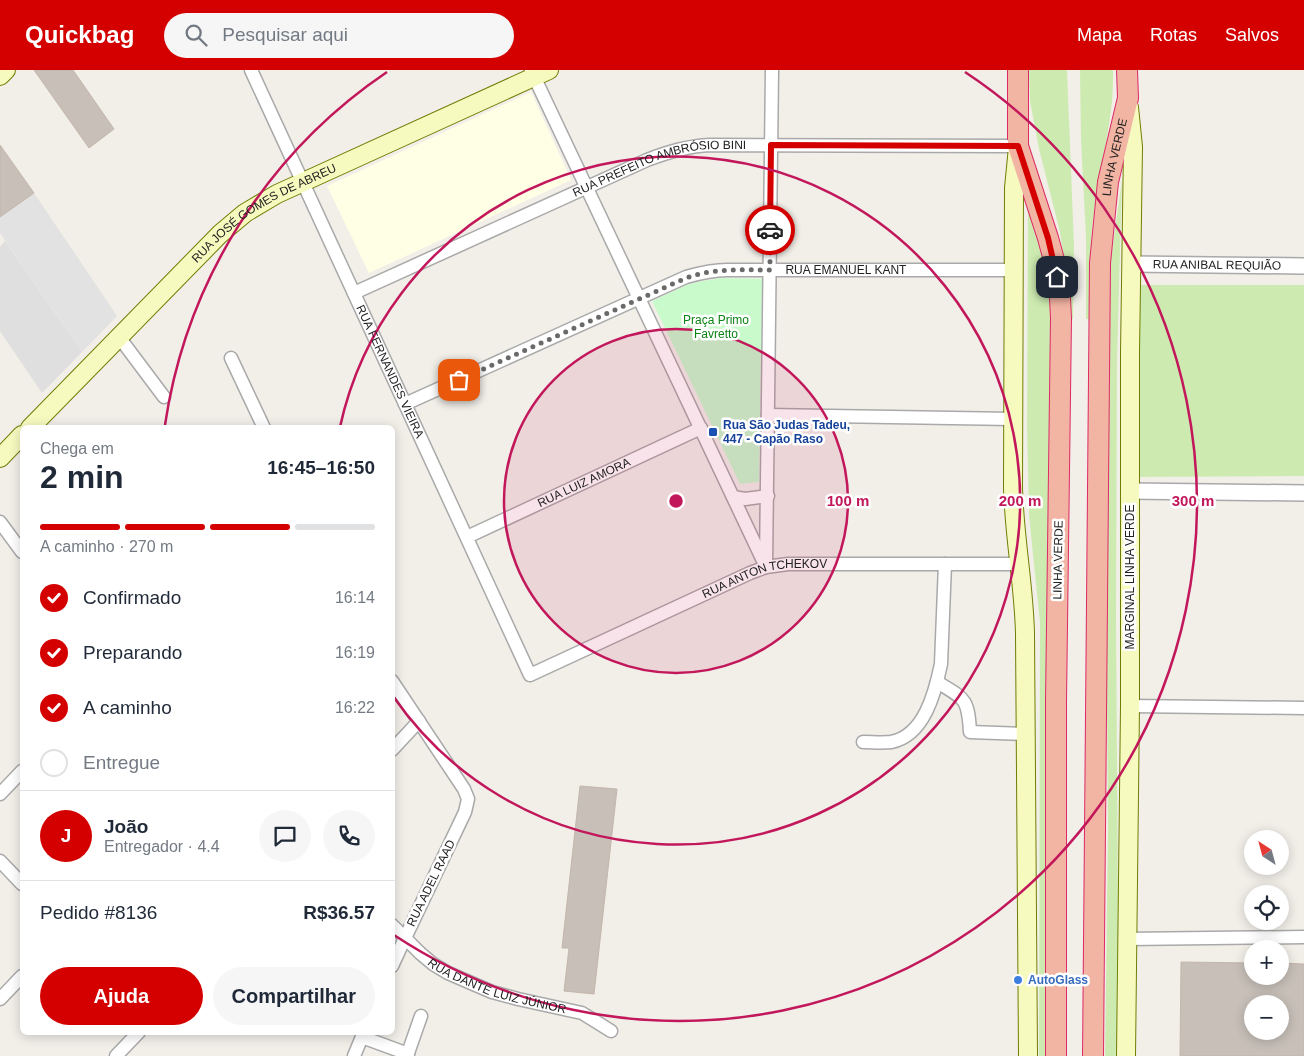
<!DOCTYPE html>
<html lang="pt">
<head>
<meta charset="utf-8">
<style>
	body { margin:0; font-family:Arial,sans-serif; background:#f6f6f7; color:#1f2937; height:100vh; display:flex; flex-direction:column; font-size:19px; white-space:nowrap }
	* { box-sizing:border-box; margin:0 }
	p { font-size:16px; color:#747a83 }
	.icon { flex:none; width:28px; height:28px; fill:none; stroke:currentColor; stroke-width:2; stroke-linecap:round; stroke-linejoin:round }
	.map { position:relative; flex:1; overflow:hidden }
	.side { position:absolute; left:20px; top:355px; width:375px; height:610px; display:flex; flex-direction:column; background:#fff; border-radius:8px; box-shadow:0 2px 12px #0003 }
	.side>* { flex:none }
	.needle { width:32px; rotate:324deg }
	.tools { position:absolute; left:1244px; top:760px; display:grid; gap:10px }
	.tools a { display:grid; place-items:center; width:45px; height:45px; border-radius:50%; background:#fff; box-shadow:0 2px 12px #0003; font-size:25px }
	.pin { position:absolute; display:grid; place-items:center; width:42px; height:42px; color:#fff; margin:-21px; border-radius:10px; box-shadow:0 2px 8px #0006 }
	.courier { position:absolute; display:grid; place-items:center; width:50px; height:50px; margin:-25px; border:4px solid #d40000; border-radius:50%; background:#fff; color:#222; box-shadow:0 1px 6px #0007 }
	.head em { font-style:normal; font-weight:800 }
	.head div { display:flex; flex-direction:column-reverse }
	.head { display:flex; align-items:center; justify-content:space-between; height:85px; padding:0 20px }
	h1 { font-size:32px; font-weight:800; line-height:38px }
	.bar { display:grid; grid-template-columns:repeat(4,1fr); gap:8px 5px; align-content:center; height:60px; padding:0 20px }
	.bar i { height:6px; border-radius:4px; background:#e0e1e3 }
	.bar .selected { background:#d40000 }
	.bar p { grid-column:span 4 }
	.line { display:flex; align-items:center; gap:12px; padding:0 20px; border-top:1px solid #e0e1e3 }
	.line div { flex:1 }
	.round { display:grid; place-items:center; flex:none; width:52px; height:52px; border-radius:26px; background:#f6f6f7 }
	ol { padding:0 20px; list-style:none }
	li { display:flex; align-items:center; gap:15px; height:55px }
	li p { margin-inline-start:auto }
	li .icon { padding:5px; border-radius:50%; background:#d40000; color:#fff; stroke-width:4 }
	li:last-child { color:#747a83 }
	li i { width:28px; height:28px; border:2px solid #e0e1e3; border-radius:50% }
	.button { display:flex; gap:10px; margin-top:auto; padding:10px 20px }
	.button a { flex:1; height:58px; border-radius:30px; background:#d40000; color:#fff; font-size:20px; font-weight:800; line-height:58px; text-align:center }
	.button a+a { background:#f6f6f7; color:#1f2937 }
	header { display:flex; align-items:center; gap:30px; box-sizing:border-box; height:70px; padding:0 25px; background:#d40000; color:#fff }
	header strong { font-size:24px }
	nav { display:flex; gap:28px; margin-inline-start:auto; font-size:18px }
	.search { width:350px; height:45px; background:#f6f6f7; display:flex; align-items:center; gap:12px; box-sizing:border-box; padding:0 18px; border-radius:28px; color:#747a83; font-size:19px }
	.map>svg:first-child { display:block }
</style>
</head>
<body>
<header>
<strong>Quickbag</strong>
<div class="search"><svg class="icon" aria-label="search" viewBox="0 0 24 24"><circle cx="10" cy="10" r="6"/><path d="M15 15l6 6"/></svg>Pesquisar aqui</div>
<nav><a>Mapa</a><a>Rotas</a><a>Salvos</a></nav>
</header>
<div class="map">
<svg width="1304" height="986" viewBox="0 0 1304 986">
	<rect width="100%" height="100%" fill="#f2efe9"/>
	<path fill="#e0dfdf" d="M5,171L82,282L42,323L0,261V177Z"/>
	<path fill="#ffffe5" d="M531,22L571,110L369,203L327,116Z"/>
	<path fill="#cdebb0" d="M1029,0H1067L1074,175L1073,249H1070L1067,211L1060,162L1039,79L1030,31Z
		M1080,0H1113C1113,10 1113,21 1112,31C1108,71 1098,109 1093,149C1089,182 1090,216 1090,249H1086V168L1081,70Z
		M1122,110L1117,289L1116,547L1119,986H1105L1108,759L1106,494L1108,261L1111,188Z
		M1028,116L1047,205L1051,247L1048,986H1039L1040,553L1029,445L1027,358Z
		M1140,215H1304V406L1139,407Z"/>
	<path fill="#c8facc" d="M723,208L762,209L759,412L740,414L652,231L687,215L702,211Z"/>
	<path fill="#e2e2e2" d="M34,123L117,246L82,282L0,163V147Z"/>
	<path fill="#c7bfb8" stroke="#c4b6ab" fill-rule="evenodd" d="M34,0H73L114,59L89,78Z
		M0,75L34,123L0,147Z
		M580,716L617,719L594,924L564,921L569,878H562Z
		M1181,892L1252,893V906H1280V893L1304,894V986H1180ZM1252,934H1280V961H1252Z"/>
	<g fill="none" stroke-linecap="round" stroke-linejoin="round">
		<defs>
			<g id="minor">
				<path id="s1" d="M251,0L530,605L750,503L766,497L788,494H1019"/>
				<path d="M531,0L766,497"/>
				<path id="s2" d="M354,223L647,90C668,82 687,76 710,75L1018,76"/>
				<path d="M119,267L164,327"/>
				<path d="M231,288L264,358"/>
				<path id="s3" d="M405,334L686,207C700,203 712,200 727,200H1014"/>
				<path d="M768,345L1013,349"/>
				<path d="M733,427L745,429L768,426"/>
				<path d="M0,452L22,482"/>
				<path id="s4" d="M467,467L701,358"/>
				<path d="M766,494L772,0"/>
				<path d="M392,611L464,719L468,729L465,742L405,868L392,896"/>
				<path d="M937,612C965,629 968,628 970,662L1025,664"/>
				<path d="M1130,636L1304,638"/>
				<path d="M863,672C872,672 882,673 891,672C924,666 935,623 941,594L945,494"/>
				<path d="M392,680L419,651"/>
				<path d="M0,724L22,701"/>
				<path d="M0,791L22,814"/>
				<path id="s5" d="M392,855L420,883L433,894L448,903L492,922L518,929L582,943L611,961"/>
				<path d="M1127,869L1304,867"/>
				<path d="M0,929L22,906"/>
				<path d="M362,967L408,984"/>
				<path d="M116,986L139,962"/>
				<path d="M354,986L364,962"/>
				<path d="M407,986L421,946"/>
			</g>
			<g id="tertiary">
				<path id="s6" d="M1131,194L1304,196"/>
				<path d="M1130,421L1304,423"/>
			</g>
			<g id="secondary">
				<path d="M0,6L6,0"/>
				<path d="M1018,77L1014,118L1013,417C1014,466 1024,515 1025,564L1028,986"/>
				<path id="s7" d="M30,358L220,164L245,143L277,124L549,0"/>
				<path d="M0,388L22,365"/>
				<path d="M1126,986L1130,636V282L1133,77L1129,37"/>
			</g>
			<g id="trunk">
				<path d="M1018,0V76L1048,168L1054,190L1060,228L1061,248L1056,632V986"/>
				<path id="s8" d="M1093,986L1100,193L1108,112L1128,28L1127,0"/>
			</g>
		</defs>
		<use href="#minor" stroke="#a9a9a9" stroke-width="15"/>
		<use href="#tertiary" stroke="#a9a9a9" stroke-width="18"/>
		<use href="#secondary" stroke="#707d05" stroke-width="20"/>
		<use href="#trunk" stroke="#dc2a67" stroke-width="22"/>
		<use href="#minor" stroke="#fff" stroke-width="12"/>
		<use href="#tertiary" stroke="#fff" stroke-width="15"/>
		<use href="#secondary" stroke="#f7fabf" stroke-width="18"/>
		<use href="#trunk" stroke="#f2b4a3" stroke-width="20"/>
	</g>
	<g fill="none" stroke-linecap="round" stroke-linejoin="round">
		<path stroke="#6b6a68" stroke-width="5" stroke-dasharray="0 9" d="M459,310L686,208C714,198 741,200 770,200V160"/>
		<path stroke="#d40000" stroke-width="6" d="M770,160L771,75L1018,76L1048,168L1057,207"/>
	</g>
	<circle cx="676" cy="431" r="172" fill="#c2185b" fill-opacity=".12"/>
	<g fill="none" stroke="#c2185b" stroke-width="2.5">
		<circle cx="676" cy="431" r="172"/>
		<path d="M340 357A344 344 0 1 1 393 626"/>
		<path d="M165 355A517 517 0 0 1 387 2M965 2A517 517 0 0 1 394 865"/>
	</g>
	<rect fill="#1a4fb4" stroke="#fff" stroke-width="2" x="708" y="357" width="10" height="10" rx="2.5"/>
	<circle fill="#3f7fe0" stroke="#fff" stroke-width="2" cx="1018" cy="910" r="5"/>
	<g text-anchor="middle" stroke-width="5" stroke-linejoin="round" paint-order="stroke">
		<g font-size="12" fill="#222" stroke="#fff">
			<text dy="4" stroke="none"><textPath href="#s8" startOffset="900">LINHA VERDE</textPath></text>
			<text dy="4" stroke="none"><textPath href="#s2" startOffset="332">RUA PREFEITO AMBRÓSIO BINI</textPath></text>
			<text dy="4" stroke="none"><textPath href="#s7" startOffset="320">RUA JOSÉ GOMES DE ABREU</textPath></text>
			<text dy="4" stroke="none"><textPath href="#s6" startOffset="86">RUA ANIBAL REQUIÃO</textPath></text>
			<text dy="4" stroke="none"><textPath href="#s3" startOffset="469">RUA EMANUEL KANT</textPath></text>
			<text dy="4" stroke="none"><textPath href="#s1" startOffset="332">RUA FERNANDES VIEIRA</textPath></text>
			<text dy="4" stroke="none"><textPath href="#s4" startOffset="129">RUA LUIZ AMORA</textPath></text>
			<text transform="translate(1058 490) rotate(-89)" y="4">LINHA VERDE</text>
			<text transform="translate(1130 507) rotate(-90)" y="4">MARGINAL LINHA VERDE</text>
			<text dy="4" stroke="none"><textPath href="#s1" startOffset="922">RUA ANTON TCHEKOV</textPath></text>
			<text transform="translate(431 813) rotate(-64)" y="4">RUA ADEL RAAD</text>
			<text dy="4" stroke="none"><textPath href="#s5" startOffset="125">RUA DANTE LUIZ JÚNIOR</textPath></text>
		</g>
		<g font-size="12" fill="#0c8416" stroke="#fff">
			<text x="716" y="254">Praça Primo<tspan x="716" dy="14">Favretto</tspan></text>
		</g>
		<g font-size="12" font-weight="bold" fill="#164399" stroke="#fff" text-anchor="start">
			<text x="723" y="359">Rua São Judas Tadeu,<tspan x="723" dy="14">447 - Capão Raso</tspan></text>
		</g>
		<g font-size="12" font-weight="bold" fill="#366cbe" stroke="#fff" text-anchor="start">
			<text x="1028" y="914">AutoGlass</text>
		</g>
	</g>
	<circle cx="676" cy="431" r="8" fill="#c2185b" stroke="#fff" stroke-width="2.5"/>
	<g font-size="15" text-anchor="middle" font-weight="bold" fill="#c2185b" stroke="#fff" stroke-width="5" stroke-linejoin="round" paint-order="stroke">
		<text x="848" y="436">100 m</text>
		<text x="1020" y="436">200 m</text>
		<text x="1193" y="436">300 m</text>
	</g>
</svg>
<div class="tools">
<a><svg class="needle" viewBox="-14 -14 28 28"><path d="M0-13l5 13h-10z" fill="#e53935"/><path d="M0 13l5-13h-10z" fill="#747a83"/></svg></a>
<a><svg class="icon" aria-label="locate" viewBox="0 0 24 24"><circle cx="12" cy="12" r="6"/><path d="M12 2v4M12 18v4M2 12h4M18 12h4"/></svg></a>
<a>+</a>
<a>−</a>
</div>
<div class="pin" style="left:459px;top:310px;background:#ea580c"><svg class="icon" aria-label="bag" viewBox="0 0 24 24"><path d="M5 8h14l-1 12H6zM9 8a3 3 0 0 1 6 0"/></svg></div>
<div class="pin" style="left:1057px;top:207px;background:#1f2937"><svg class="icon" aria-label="home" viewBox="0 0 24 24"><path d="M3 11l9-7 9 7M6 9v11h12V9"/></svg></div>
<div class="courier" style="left:770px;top:160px"><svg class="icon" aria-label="car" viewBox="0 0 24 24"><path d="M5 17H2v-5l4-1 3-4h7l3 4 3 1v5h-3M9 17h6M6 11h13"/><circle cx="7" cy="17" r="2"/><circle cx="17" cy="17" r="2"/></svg></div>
<section class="side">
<div class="head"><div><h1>2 min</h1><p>Chega em</p></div><em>16:45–16:50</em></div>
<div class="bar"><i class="selected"></i><i class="selected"></i><i class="selected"></i><i></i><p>A caminho · 270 m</p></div>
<ol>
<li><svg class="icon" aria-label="check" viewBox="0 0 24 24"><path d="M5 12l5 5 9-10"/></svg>Confirmado<p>16:14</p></li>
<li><svg class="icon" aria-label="check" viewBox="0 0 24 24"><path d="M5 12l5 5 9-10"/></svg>Preparando<p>16:19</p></li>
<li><svg class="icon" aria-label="check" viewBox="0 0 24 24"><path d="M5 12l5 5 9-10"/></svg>A caminho<p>16:22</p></li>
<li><i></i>Entregue</li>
</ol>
<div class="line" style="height:90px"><b class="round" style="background:#d40000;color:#fff">J</b><div><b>João</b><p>Entregador · 4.4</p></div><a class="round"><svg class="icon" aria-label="chat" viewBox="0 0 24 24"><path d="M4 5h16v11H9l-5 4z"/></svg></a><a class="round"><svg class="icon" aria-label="phone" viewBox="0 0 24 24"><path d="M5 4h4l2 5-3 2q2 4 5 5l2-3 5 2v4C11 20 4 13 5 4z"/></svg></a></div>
<div class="line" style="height:65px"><div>Pedido #8136</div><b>R$36.57</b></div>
<div class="button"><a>Ajuda</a><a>Compartilhar</a></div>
</section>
</div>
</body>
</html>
